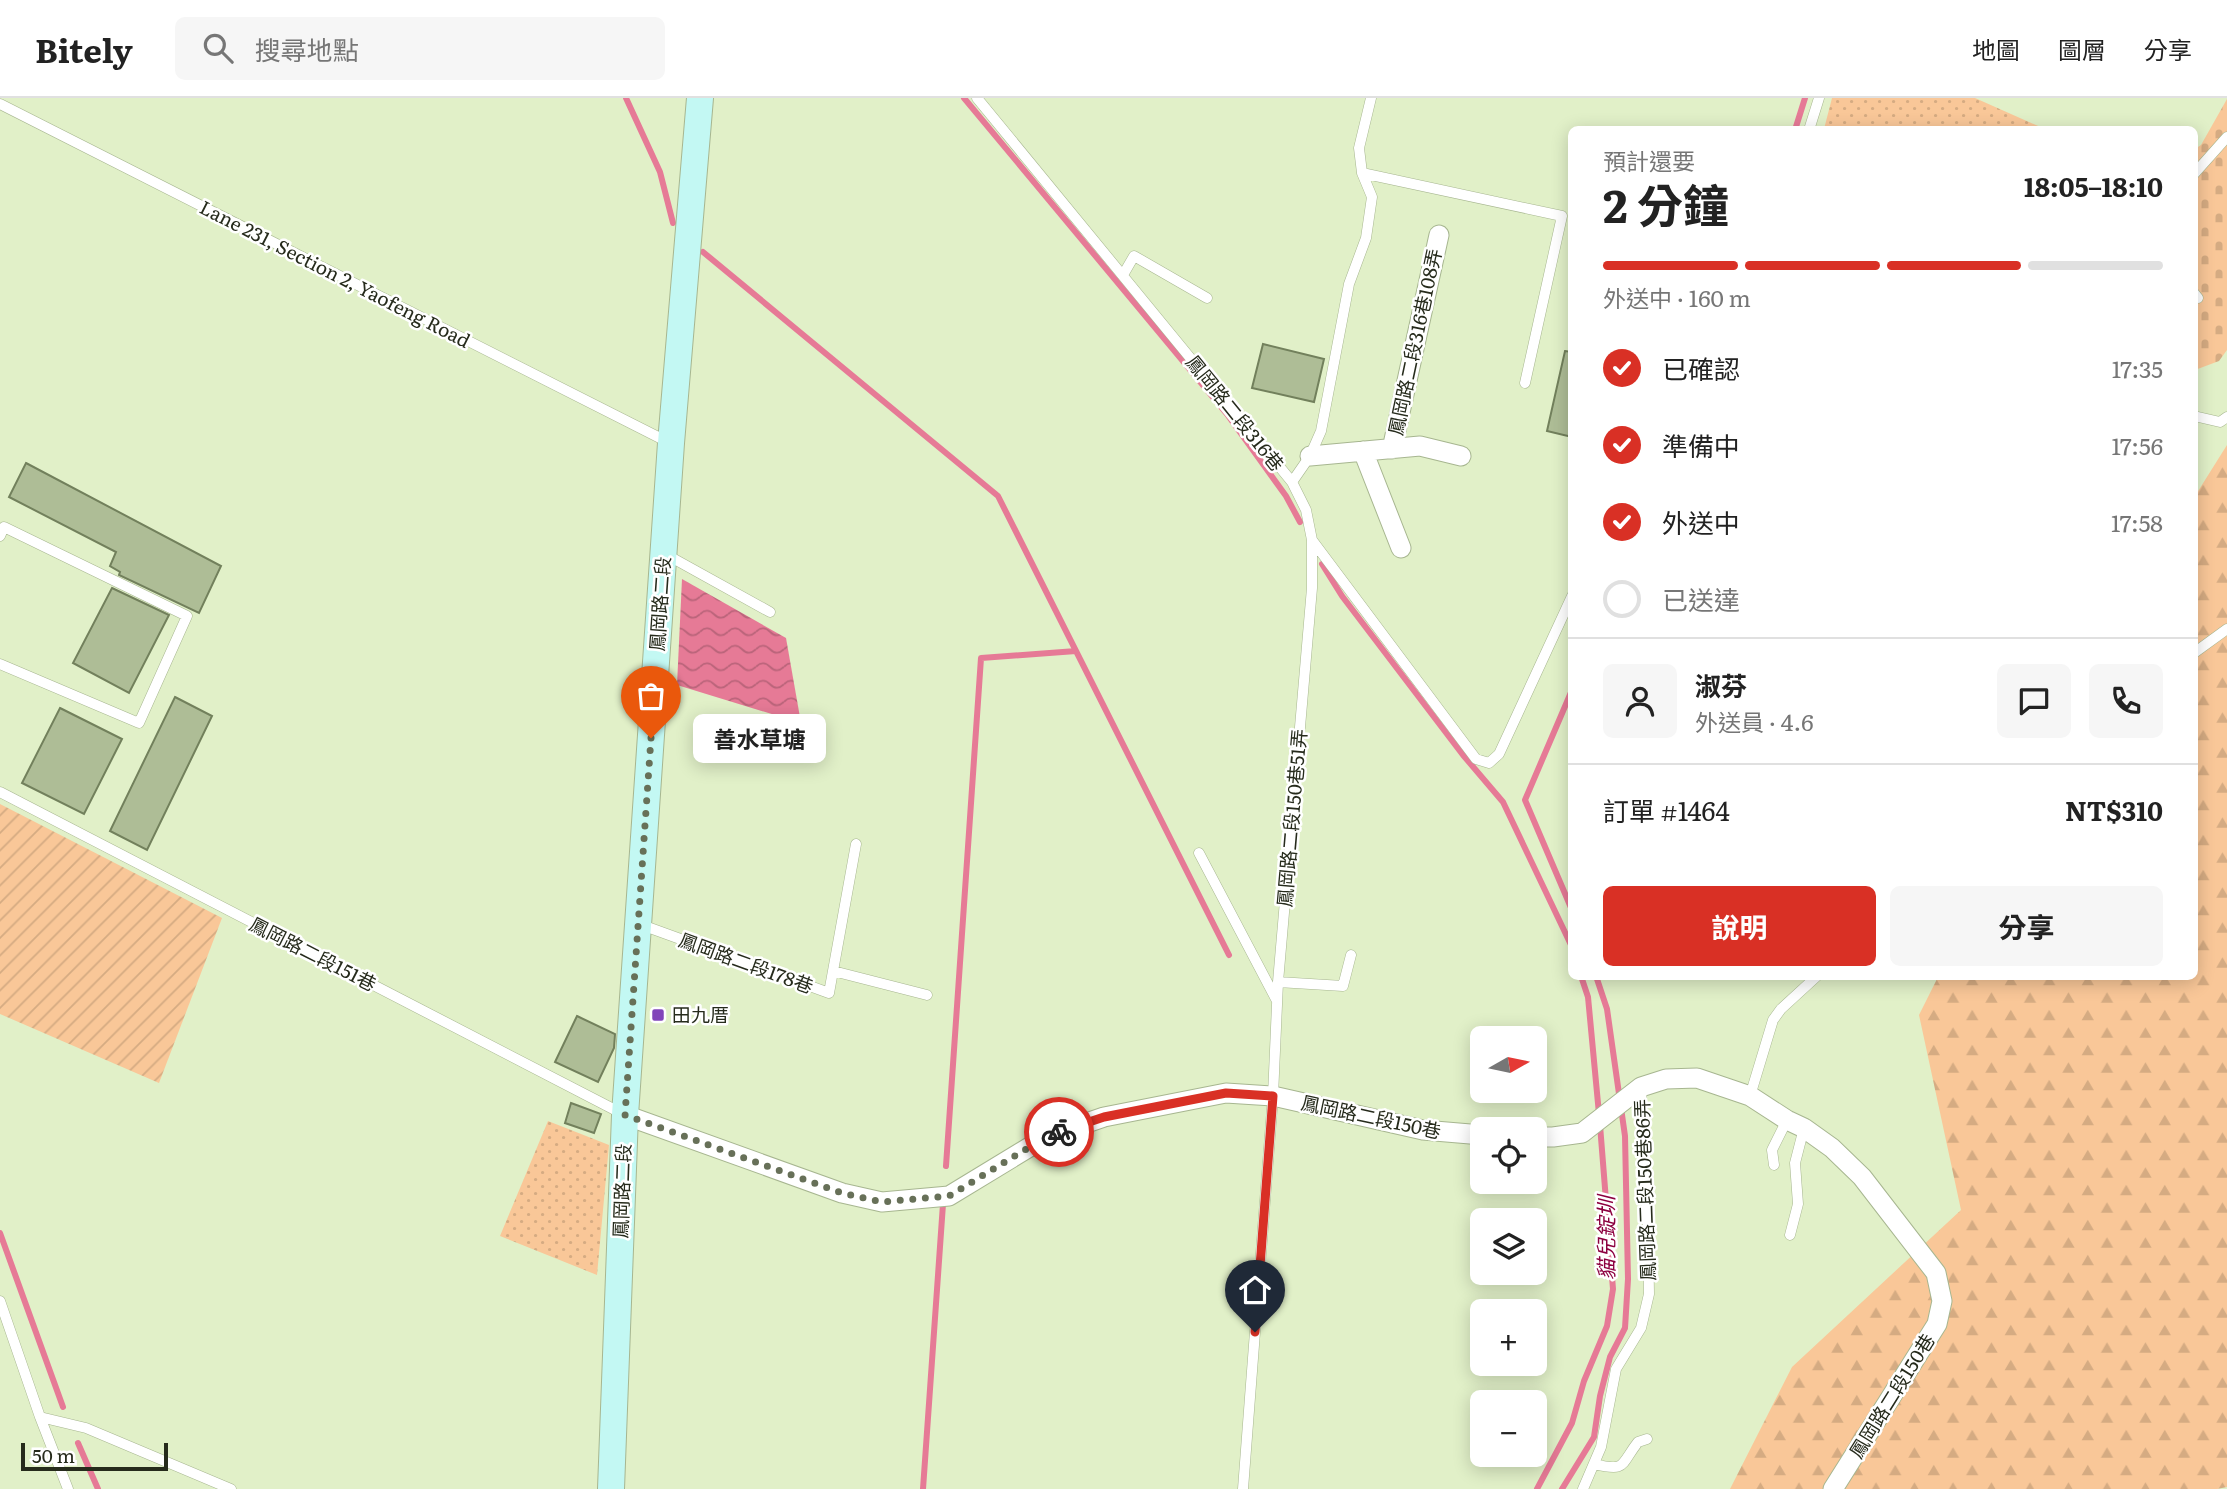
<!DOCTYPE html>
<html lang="zh-TW">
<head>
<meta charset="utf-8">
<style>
	body { margin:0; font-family:Literata,"Noto Sans TC",serif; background:#f6f6f6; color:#222; height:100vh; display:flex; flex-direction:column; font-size:26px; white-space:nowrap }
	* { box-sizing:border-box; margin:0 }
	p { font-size:23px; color:#767676 }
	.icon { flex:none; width:38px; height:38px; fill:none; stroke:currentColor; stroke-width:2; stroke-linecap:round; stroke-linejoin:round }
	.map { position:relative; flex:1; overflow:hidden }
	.details { position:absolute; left:1568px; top:28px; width:630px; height:854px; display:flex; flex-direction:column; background:#fff; border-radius:10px; box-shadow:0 4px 18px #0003 }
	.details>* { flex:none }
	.needle { width:46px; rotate:81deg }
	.controls { position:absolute; left:1470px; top:928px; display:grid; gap:14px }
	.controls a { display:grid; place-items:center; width:77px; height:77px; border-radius:10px; background:#fff; box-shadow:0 4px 18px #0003; font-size:35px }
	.scale { position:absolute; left:21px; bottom:18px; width:147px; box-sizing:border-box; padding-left:7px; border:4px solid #262b1c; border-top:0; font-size:19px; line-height:24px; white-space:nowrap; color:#262b1c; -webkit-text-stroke:5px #fff; paint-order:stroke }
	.pin { position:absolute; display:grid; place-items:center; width:60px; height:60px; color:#fff; margin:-72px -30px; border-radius:50% 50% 50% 0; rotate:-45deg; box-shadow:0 0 7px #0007 }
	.pin .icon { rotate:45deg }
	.courier { position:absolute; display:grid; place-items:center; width:70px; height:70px; margin:-35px; border:5px solid #d93025; border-radius:50%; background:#fff; color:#222; box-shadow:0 2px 9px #0007 }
	.bubble { position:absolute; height:49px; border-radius:10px; background:#fff; box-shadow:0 4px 18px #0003; font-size:23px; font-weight:700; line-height:49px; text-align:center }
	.overview em { font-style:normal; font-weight:700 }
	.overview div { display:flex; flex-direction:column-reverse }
	.overview { display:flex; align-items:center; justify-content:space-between; height:119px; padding:0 35px }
	h1 { font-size:46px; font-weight:700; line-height:52px }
	.bar { display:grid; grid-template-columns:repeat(4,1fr); gap:10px 7px; align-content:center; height:84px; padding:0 35px }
	.bar i { height:9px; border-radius:5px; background:#e0e0e0 }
	.bar .selected { background:#d93025 }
	.bar p { grid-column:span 4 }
	.line { display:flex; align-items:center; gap:18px; padding:0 35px; border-top:2px solid #e0e0e0 }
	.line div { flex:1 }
	.round { display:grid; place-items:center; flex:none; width:74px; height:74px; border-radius:10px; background:#f6f6f6 }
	ol { padding:0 35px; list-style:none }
	li { display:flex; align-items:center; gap:21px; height:77px }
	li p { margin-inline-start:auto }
	li .icon { padding:7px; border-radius:50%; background:#d93025; color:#fff; stroke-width:4 }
	li:last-child { color:#767676 }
	li i { width:38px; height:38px; border:4px solid #e0e0e0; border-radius:50% }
	.button { display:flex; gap:14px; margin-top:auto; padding:14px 35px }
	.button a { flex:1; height:80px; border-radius:10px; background:#d93025; color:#fff; font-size:28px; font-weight:700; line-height:80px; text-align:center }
	.button a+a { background:#f6f6f6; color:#222 }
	header { display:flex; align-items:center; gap:42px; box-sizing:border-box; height:98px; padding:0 35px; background:#fff; border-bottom:2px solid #e0e0e0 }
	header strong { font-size:33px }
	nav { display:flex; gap:38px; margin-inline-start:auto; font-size:24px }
	.search { width:490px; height:63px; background:#f6f6f6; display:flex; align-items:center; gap:18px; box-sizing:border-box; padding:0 24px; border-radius:10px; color:#767676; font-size:26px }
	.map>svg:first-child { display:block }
</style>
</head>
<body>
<header>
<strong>Bitely</strong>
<div class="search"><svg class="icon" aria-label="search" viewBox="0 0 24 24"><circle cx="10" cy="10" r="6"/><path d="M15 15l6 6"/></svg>搜尋地點</div>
<nav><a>地圖</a><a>圖層</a><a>分享</a></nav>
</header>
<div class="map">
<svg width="2227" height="1391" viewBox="0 0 2227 1391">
	<defs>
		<pattern id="grass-dots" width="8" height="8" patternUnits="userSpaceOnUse" patternTransform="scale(1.75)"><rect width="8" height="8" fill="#f9c798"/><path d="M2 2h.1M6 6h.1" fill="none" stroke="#d5ab82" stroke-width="1.8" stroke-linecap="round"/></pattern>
		<pattern id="forest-firs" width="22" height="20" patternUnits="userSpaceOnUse" patternTransform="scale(1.75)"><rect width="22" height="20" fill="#f9c798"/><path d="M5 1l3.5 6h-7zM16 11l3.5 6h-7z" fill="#d5ab82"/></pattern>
		<pattern id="cemetery-stones" width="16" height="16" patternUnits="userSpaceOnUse" patternTransform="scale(1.75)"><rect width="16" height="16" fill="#f9c798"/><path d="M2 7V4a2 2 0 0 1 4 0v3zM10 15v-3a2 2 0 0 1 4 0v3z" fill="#d5ab82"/></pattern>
		<pattern id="garden-furrows" width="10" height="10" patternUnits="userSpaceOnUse" patternTransform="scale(1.75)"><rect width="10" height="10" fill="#f9c798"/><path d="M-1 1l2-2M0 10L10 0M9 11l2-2" fill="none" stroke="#d5ab82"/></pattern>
		<pattern id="water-waves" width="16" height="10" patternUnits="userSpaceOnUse" patternTransform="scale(1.75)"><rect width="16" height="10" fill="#e67a96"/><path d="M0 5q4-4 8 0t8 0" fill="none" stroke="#ba647a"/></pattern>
	</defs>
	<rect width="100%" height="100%" fill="#e1f0c8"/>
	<path fill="url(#grass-dots)" d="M1832,0H1975L2045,31H1824Z
		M548,1023L609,1047L597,1177L500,1138Z"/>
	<path fill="url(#forest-firs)" d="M2227,347V1389L2217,1391H1730L1792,1269L1961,1112L1919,917L1938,879L2194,878L2195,398Z"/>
	<path fill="url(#cemetery-stones)" d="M2227,1V252L2219,263L2195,272V51L2201,47Z"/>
	<path fill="url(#garden-furrows)" d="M0,706L222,820L159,985L0,916Z"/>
	<path fill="url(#water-waves)" d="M682,481L786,540L801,625L677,587Z"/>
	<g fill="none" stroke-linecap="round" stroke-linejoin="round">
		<path stroke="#e67a96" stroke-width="6" d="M626,0L660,74L673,125
			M964,0L1227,316L1286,398L1300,424
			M1795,32L1805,0
			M703,154L998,398L1229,857
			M1322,466L1342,498L1463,657L1503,704L1572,849
			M1572,592L1525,702L1572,812
			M1581,878L1588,899L1599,1016
			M946,1068L981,560L1076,553
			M0,1135L63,1309
			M78,1345L98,1391
			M923,1391L943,1106
			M1537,1391L1572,1325L1584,1283L1607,1228L1613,1191L1600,1027
			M1562,1391L1594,1339L1600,1298L1610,1259L1625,1230L1628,1181L1625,1038L1607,911L1596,878"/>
	</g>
	<path fill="#aebd96" stroke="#72805c" stroke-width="2" d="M1263,246L1324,261L1314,304L1252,290Z
		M1565,253L1572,254V339L1547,333Z
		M26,365L221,468L199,515L119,477L120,474L110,468L116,454L9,399Z
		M112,490L169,517L129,595L73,565Z
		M175,599L212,618L147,752L110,733Z
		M60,610L122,641L84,716L22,685Z
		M577,918L615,936L614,950L598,984L555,964Z
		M571,1005L601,1016L594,1035L565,1025Z"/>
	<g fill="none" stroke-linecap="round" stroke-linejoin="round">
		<defs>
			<path id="lane" d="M977,0L1292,384L1306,412L1312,442L1476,661L1489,665L1499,656L1572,498
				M0,6L668,344
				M1809,32L1819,0
				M1362,75L1562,118L1525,285
				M2194,76L2227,39
				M1123,177L1134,158L1207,200
				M2194,195L2198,200
				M2194,318L2220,324L2227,319
				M1292,384L1310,358L1321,333L1349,186L1366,140L1372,99L1362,75L1359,50L1371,0
				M0,438L4,429L187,518L139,625L0,566
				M667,457L770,514
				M2194,555L2227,531
				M0,694L621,1015
				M1199,755L1277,903
				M639,826L829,895L856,746
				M833,873L927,897
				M1278,884L1343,888L1351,857
				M1750,998L1773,922L1781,911L1817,878
				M1774,1067L1772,1052L1787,1022
				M1790,1137L1798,1106L1795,1065L1804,1030
				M0,1203L40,1319L68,1391
				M40,1319L86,1330L231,1391
				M1594,1366C1627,1374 1620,1367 1638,1344L1647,1341
				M1243,1391L1273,998L1278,884L1312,490V442
				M1583,1391L1601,1349L1616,1271L1641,1230L1649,1196L1648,1133L1641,990"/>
			<path id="street" d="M1392,351L1439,137
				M1363,353L1401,450
				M1310,358L1420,348L1461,358
				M625,1017L842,1095L882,1104L949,1098L1046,1039L1104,1019L1226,995L1273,998L1423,1032L1482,1037
				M1535,1039H1553L1582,1035L1641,989L1666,981L1697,980L1750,998L1787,1022L1804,1030L1832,1050L1862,1079L1936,1175L1942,1203L1937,1226L1833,1391"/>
			<path id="secondary" d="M611,1391L625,1017L671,345L700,0"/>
		</defs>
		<use href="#lane" stroke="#a7b690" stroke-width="11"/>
		<use href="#street" stroke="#a7b690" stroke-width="21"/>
		<use href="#secondary" stroke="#a7b690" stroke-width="28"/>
		<use href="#lane" stroke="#fff" stroke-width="10"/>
		<use href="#street" stroke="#fff" stroke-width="19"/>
		<use href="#secondary" stroke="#c3f8f3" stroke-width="26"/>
	</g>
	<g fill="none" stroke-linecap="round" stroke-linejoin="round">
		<path stroke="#677058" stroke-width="7" stroke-dasharray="0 12.6" d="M651,640L625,1017L842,1095L882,1104L949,1098L1046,1039L1059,1034"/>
		<path stroke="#d93025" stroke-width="9" d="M1059,1034L1104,1019L1226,995L1273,998L1255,1234"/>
	</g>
	<rect fill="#8144ba" stroke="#fff" stroke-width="2.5" x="651" y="910" width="14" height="14" rx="3.5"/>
	<g text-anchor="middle" stroke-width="5" stroke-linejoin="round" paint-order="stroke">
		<g font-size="19" fill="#262b1c" stroke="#fff">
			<text transform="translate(335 176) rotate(27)" y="7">Lane 231, Section 2, Yaofeng Road</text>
			<text transform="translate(1415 244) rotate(-78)" y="7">鳳岡路二段316巷108弄</text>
			<text transform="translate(1235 315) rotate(51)" y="7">鳳岡路二段316巷</text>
			<text transform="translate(660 506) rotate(-86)" y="7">鳳岡路二段</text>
			<text transform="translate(1292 720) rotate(-85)" y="7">鳳岡路二段150巷51弄</text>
			<text transform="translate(313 856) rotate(27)" y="7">鳳岡路二段151巷</text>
			<text transform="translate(746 865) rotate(20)" y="7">鳳岡路二段178巷</text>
			<text transform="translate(1371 1019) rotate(12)" y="7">鳳岡路二段150巷</text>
			<text transform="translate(1645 1092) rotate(-92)" y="7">鳳岡路二段150巷86弄</text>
			<text transform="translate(622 1093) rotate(-88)" y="7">鳳岡路二段</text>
			<text transform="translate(1892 1298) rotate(-58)" y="7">鳳岡路二段150巷</text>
		</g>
		<g font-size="19" fill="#262b1c" stroke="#fff" text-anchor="start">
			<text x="672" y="924">田九厝</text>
		</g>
		<g font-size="21" font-style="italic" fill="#8c003f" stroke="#fff">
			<text transform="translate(1607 1140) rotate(-90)" y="7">貓兒錠圳</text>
		</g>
	</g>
</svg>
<div class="controls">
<a><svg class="needle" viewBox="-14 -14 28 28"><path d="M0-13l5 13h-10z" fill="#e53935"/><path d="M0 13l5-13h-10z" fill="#767676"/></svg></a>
<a><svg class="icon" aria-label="locate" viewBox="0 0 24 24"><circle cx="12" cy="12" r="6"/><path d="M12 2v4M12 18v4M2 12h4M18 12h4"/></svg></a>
<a><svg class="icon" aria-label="layers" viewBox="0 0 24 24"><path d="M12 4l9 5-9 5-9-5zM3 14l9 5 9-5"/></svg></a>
<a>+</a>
<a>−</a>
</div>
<div class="scale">50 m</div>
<div class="pin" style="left:651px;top:640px;background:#ea580c"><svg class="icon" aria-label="bag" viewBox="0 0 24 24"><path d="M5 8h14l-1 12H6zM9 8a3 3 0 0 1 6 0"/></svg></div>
<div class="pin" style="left:1255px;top:1234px;background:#1f2937"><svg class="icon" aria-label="home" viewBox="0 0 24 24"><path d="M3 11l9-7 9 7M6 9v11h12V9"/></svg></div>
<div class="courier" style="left:1059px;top:1034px"><svg class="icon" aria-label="bike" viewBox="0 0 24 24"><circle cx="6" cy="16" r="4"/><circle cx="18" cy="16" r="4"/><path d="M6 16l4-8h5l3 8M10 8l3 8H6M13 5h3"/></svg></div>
<div class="bubble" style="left:693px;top:616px;width:133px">善水草塘</div>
<section class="details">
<div class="overview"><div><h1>2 分鐘</h1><p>預計還要</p></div><em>18:05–18:10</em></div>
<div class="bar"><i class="selected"></i><i class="selected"></i><i class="selected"></i><i></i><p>外送中 · 160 m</p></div>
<ol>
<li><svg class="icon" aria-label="check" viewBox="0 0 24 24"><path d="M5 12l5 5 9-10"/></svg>已確認<p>17:35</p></li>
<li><svg class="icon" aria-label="check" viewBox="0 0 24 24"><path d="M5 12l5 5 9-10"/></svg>準備中<p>17:56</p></li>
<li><svg class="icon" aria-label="check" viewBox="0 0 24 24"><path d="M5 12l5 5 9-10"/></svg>外送中<p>17:58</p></li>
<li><i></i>已送達</li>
</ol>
<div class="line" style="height:126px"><a class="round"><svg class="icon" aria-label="person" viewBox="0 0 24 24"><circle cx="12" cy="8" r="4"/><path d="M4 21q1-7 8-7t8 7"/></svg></a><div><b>淑芬</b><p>外送員 · 4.6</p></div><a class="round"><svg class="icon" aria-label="chat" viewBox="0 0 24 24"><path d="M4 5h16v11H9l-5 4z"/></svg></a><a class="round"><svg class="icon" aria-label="phone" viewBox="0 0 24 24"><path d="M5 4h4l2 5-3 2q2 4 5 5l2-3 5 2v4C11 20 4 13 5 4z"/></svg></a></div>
<div class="line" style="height:91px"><div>訂單 #1464</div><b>NT$310</b></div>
<div class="button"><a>說明</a><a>分享</a></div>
</section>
</div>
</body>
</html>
